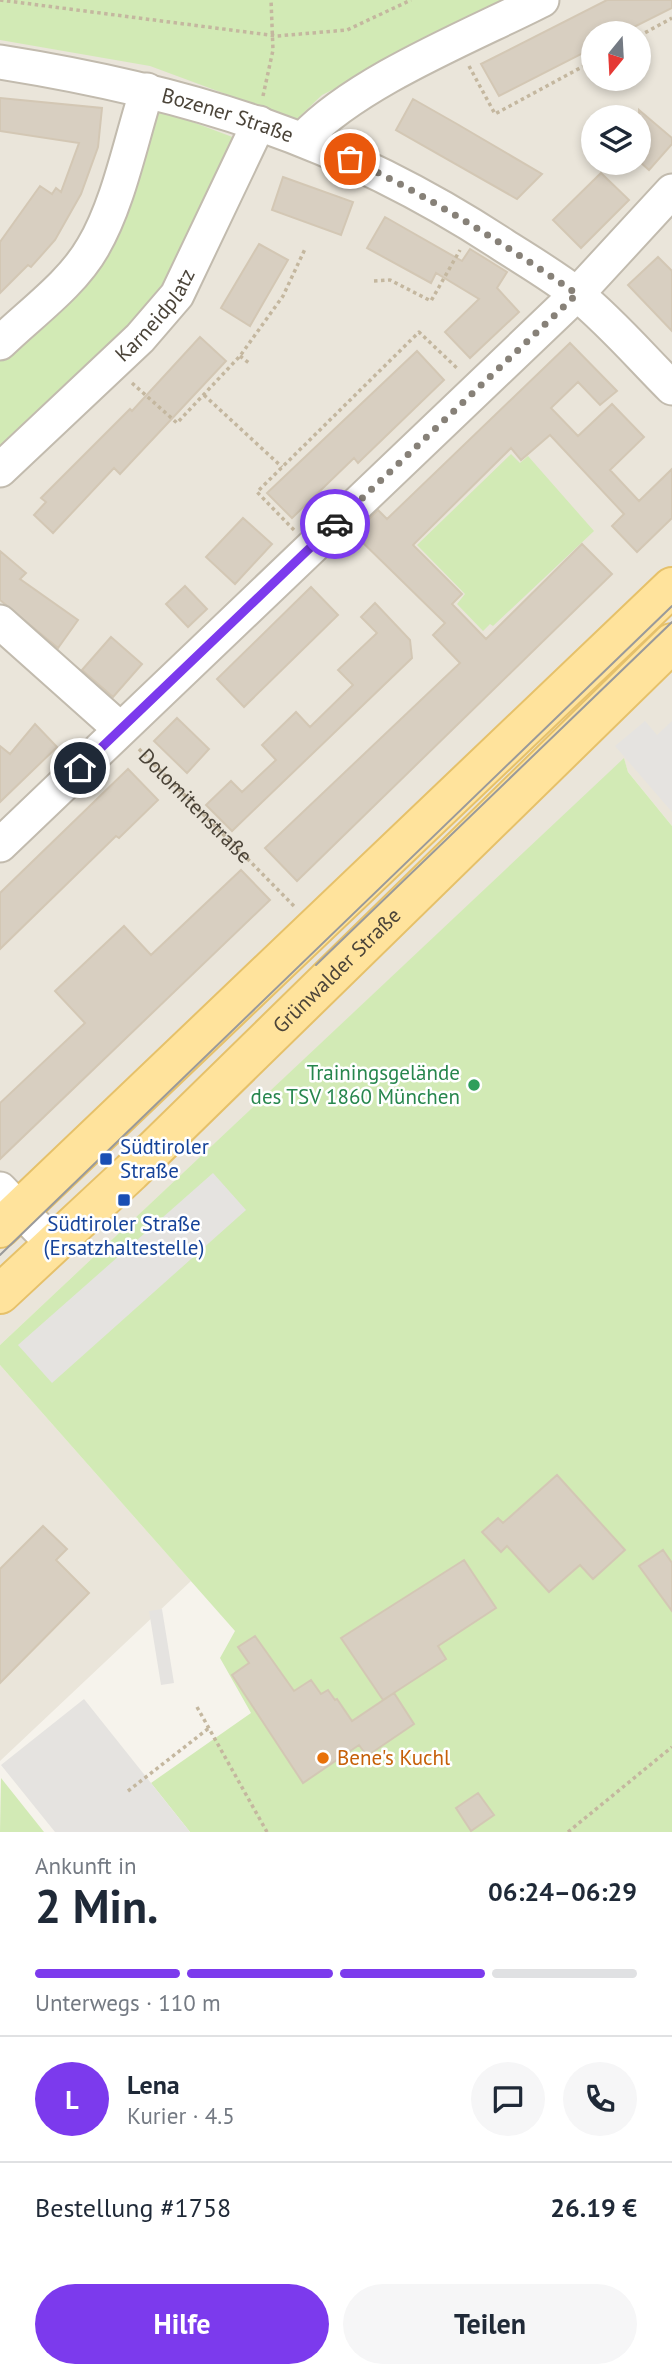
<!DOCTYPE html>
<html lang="de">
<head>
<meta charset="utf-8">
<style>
	body { margin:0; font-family:"PT Sans",sans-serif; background:#f6f6f7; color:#1f2937; height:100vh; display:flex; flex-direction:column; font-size:26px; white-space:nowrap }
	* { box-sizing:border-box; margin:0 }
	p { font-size:23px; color:#747a83 }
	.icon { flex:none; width:38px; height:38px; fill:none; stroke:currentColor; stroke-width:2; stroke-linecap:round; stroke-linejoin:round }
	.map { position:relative; height:1832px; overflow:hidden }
	.side { display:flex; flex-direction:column; background:#fff; flex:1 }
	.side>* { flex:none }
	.needle { width:46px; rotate:198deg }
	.fabs { position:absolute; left:581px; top:21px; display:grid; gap:14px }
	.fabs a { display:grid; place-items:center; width:70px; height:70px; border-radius:50%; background:#fff; box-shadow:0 4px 10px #0003; font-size:35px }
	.pin { position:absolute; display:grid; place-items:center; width:60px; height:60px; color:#fff; margin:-30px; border:4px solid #fff; border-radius:50%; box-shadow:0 2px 7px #0007 }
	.courier { position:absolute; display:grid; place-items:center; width:70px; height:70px; margin:-35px; border:5px solid #7c3aed; border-radius:50%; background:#fff; color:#222; box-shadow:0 2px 9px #0007 }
	.headline em { font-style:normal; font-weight:800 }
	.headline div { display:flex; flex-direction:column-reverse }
	.headline { display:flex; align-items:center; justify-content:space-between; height:119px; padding:0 35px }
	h1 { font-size:46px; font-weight:800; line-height:52px }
	.bar { display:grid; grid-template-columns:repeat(4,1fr); gap:10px 7px; align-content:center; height:84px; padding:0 35px }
	.bar i { height:9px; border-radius:5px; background:#e0e1e3 }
	.bar .on { background:#7c3aed }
	.bar p { grid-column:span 4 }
	.line { display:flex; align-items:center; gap:18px; padding:0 35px; border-top:2px solid #e0e1e3 }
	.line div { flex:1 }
	.round { display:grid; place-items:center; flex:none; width:74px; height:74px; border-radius:37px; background:#f6f6f7 }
	.action { display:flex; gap:14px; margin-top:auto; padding:14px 35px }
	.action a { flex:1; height:80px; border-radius:42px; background:#7c3aed; color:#fff; font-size:28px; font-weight:800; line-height:80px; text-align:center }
	.action a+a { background:#f6f6f7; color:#1f2937 }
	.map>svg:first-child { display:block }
</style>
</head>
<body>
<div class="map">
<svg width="672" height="1832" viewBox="0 0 672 1832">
	<rect width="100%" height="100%" fill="#f6f3ec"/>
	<path fill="#eae5da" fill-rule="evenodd" d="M0,0H672V826L628,772L624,759L0,1345ZM593,33H639V79H593ZM593,117H639V163H593Z
		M0,1365L191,1581L0,1761Z"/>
	<path fill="#d2eab5" d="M0,0H512L322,95L296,120L150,66L0,40Z
		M158,109L235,138L169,287L0,455V355L75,283Z
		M511,454L520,463L528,456L594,531L493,626L490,624L483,631L457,604L465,594L417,545Z
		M624,758L628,772L672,826V1832H190L151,1783L251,1713L220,1658L235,1631L0,1365V1345Z
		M1,1778L44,1832H0Z"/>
	<path fill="#e5e3e0" d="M645,721L657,735L672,721V812L615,746Z
		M213,1173L246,1210L52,1383L18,1345Z
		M162,1609L174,1683L161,1685L149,1611Z
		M84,1699L151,1783L190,1832H55L1,1765Z"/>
	<path fill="#d8cfc1" stroke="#d3c7b4" stroke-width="2" d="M607,0H672V8L622,33H593V48L499,96L481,64Z
		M0,98L102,108L98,147L81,194L55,240L31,267L28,265L0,293V242L40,186L52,194L56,188L61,192L79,143L0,131Z
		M413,99L457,124L542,174L517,199L396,130Z
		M639,110L672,138V144L649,170L639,161Z
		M601,173L629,200L581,248L553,220Z
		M283,177L353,202L341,235L272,210Z
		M385,217L462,261L470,249L507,272L497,288L519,312L470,358L445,332L479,299L436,273L431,283L367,248Z
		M259,244L288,260L250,326L221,308Z
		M658,257L672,271V331L628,285Z
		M200,337L226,361L120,474L114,468L53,533L34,515L46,502L41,498L130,409L132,411Z
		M570,343L617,391L600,405L578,382L551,408L578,436L612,404L644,437L610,470L639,501L672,469V518L637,552L612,526L624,514L550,435L521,460L511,448L413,545L462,594L452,604L486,639L582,544L612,574L297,881L265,848L460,663L433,635L445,623L354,534L378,510L387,519Z
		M417,351L444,380L358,463L354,458L292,518L267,493Z
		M243,518L272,544L235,584L206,557Z
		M0,551L26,573L20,579L78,620L58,648L0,600Z
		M185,586L207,609L188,627L166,604Z
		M311,587L338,615L244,707L217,679Z
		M375,603L410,640L412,658L232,831L206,805L231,781L242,792L276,760L262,745L296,712L310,727L353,685L338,670L377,633L361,617Z
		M111,637L142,664L113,697L82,670Z
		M177,718L209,749L187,773L154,741Z
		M35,724L57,747L0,802V746L10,754Z
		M128,769L158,800L119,838L116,836L0,949V893Z
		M241,870L270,900L0,1159V1103L85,1023L55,991L124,926L151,955Z
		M557,1475L625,1550L593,1579L580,1565L549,1592L507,1546L501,1552L482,1532L498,1518L503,1523Z
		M43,1526L67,1549L56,1560L89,1593L0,1683V1569Z
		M663,1550L672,1563V1611L639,1566Z
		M464,1560L496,1608L438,1646L446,1659L383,1700L341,1638Z
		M255,1636L294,1691L311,1680L321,1694L328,1690L335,1700L337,1699L352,1721L394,1693L414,1724L367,1756L359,1745L303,1783L232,1675L249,1663L238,1647Z
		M478,1793L494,1815L471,1831L456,1808Z"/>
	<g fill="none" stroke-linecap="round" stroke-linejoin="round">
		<defs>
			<g id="minor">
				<path id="s2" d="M0,62C189,92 342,139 503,245C528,261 555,277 578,295C612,323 641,357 672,388"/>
				<path d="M304,138C358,81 471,36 542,0"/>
				<path d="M0,343C31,313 72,284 93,247C119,203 131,139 147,90"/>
				<path id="s3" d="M0,470L140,338L177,295L259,123"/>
				<path d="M0,622L120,729"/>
				<path d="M0,845L577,294L672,191"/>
				<path d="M0,1189L54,1245"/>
			</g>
			<g id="major">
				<path d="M0,1228L672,587"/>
				<path id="s4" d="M0,1294L131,1172L672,643"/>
			</g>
		</defs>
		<use href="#minor" stroke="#c2bbae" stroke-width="37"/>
		<use href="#major" stroke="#e6c16a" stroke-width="42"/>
		<g stroke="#c4b79f" stroke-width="3.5" stroke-dasharray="3.5 3.5" stroke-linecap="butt">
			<path d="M0,0L277,36L347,30L411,0"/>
			<path d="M639,36L672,18"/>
			<path d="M469,66L495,114L593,61"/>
			<path d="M263,96L273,50L271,0"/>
			<path d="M374,281L390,280L431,301L460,250"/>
			<path d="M240,356L249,363"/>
			<path d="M132,383L177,423L240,356L283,296L305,249"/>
			<path d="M204,395L282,467"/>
			<path d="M294,530L257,492L419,332L459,370"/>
			<path id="s1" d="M139,749L294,906"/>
			<path d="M197,1707L267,1832"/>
			<path d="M128,1791L209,1728"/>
			<path d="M568,1832L672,1747"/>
		</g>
		<use href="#minor" stroke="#fff" stroke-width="33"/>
		<use href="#major" stroke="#ffe39c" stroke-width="38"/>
		<path stroke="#9a9a9a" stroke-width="2" d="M316,965L672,622
			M0,1255L672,606"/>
	</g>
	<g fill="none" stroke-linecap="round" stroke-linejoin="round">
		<path stroke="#878178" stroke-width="7" stroke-dasharray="0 12.6" d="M335,524L577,294C504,244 431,197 350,159"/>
		<path stroke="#7c3aed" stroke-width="9" d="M80,768L335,524"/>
	</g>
	<circle fill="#2e9e5b" stroke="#fff" stroke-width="2.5" cx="474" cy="1085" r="7"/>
	<g fill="#1a4fb4" stroke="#fff" stroke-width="2.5">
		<rect x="99" y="1152" width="14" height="14" rx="3.5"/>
		<rect x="117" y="1193" width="14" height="14" rx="3.5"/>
	</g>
	<circle fill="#e8710a" stroke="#fff" stroke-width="2.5" cx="323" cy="1758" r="7"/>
	<g text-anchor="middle" stroke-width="5" stroke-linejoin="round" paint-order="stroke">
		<g font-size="21" fill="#4b4439" stroke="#fff">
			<text dy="7" stroke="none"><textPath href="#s2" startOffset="234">Bozener Straße</textPath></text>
			<text dy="7" stroke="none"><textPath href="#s3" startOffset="220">Karneidplatz</textPath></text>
			<text dy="7" stroke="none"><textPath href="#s1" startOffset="80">Dolomitenstraße</textPath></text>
			<text dy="7" stroke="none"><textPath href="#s4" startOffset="467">Grünwalder Straße</textPath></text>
		</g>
		<g font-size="21" fill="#27864d" stroke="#fff" text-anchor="end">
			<text x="460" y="1080">Trainingsgelände<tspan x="460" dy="24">des TSV 1860 München</tspan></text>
		</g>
		<g font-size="21" fill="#164399" stroke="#fff" text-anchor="start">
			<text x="120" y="1154">Südtiroler<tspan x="120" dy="24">Straße</tspan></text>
			<text x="124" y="1231" text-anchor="middle">Südtiroler Straße<tspan x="124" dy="24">(Ersatzhaltestelle)</tspan></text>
		</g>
		<g font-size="21" fill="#c56008" stroke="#fff" text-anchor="start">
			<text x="337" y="1765">Bene's Kuchl</text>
		</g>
	</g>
</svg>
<div class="fabs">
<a><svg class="needle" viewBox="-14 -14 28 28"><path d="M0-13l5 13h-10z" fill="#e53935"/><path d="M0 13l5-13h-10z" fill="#747a83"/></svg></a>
<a><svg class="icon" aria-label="layers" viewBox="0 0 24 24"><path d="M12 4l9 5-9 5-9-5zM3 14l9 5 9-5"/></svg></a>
</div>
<div class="pin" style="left:350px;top:159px;background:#ea580c"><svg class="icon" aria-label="bag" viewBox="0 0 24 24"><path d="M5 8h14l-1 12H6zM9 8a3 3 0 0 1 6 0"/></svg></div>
<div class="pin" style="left:80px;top:768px;background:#1f2937"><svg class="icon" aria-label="home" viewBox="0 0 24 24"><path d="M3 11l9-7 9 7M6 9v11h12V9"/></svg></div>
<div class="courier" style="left:335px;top:524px"><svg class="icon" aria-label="car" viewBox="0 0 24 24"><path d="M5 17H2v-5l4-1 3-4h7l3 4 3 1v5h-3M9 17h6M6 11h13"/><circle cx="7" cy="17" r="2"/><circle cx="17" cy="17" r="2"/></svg></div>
</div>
<section class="side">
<div class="headline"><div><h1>2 Min.</h1><p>Ankunft in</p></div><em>06:24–06:29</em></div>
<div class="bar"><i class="on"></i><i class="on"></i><i class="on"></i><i></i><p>Unterwegs · 110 m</p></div>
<div class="line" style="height:126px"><b class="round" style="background:#7c3aed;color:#fff">L</b><div><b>Lena</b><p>Kurier · 4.5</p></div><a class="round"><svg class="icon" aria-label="chat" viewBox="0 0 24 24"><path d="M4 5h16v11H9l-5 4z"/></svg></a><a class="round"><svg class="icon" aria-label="phone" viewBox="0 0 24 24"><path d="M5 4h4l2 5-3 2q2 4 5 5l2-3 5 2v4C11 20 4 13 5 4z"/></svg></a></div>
<div class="line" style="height:91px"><div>Bestellung #1758</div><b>26.19 €</b></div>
<div class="action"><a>Hilfe</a><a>Teilen</a></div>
</section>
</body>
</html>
